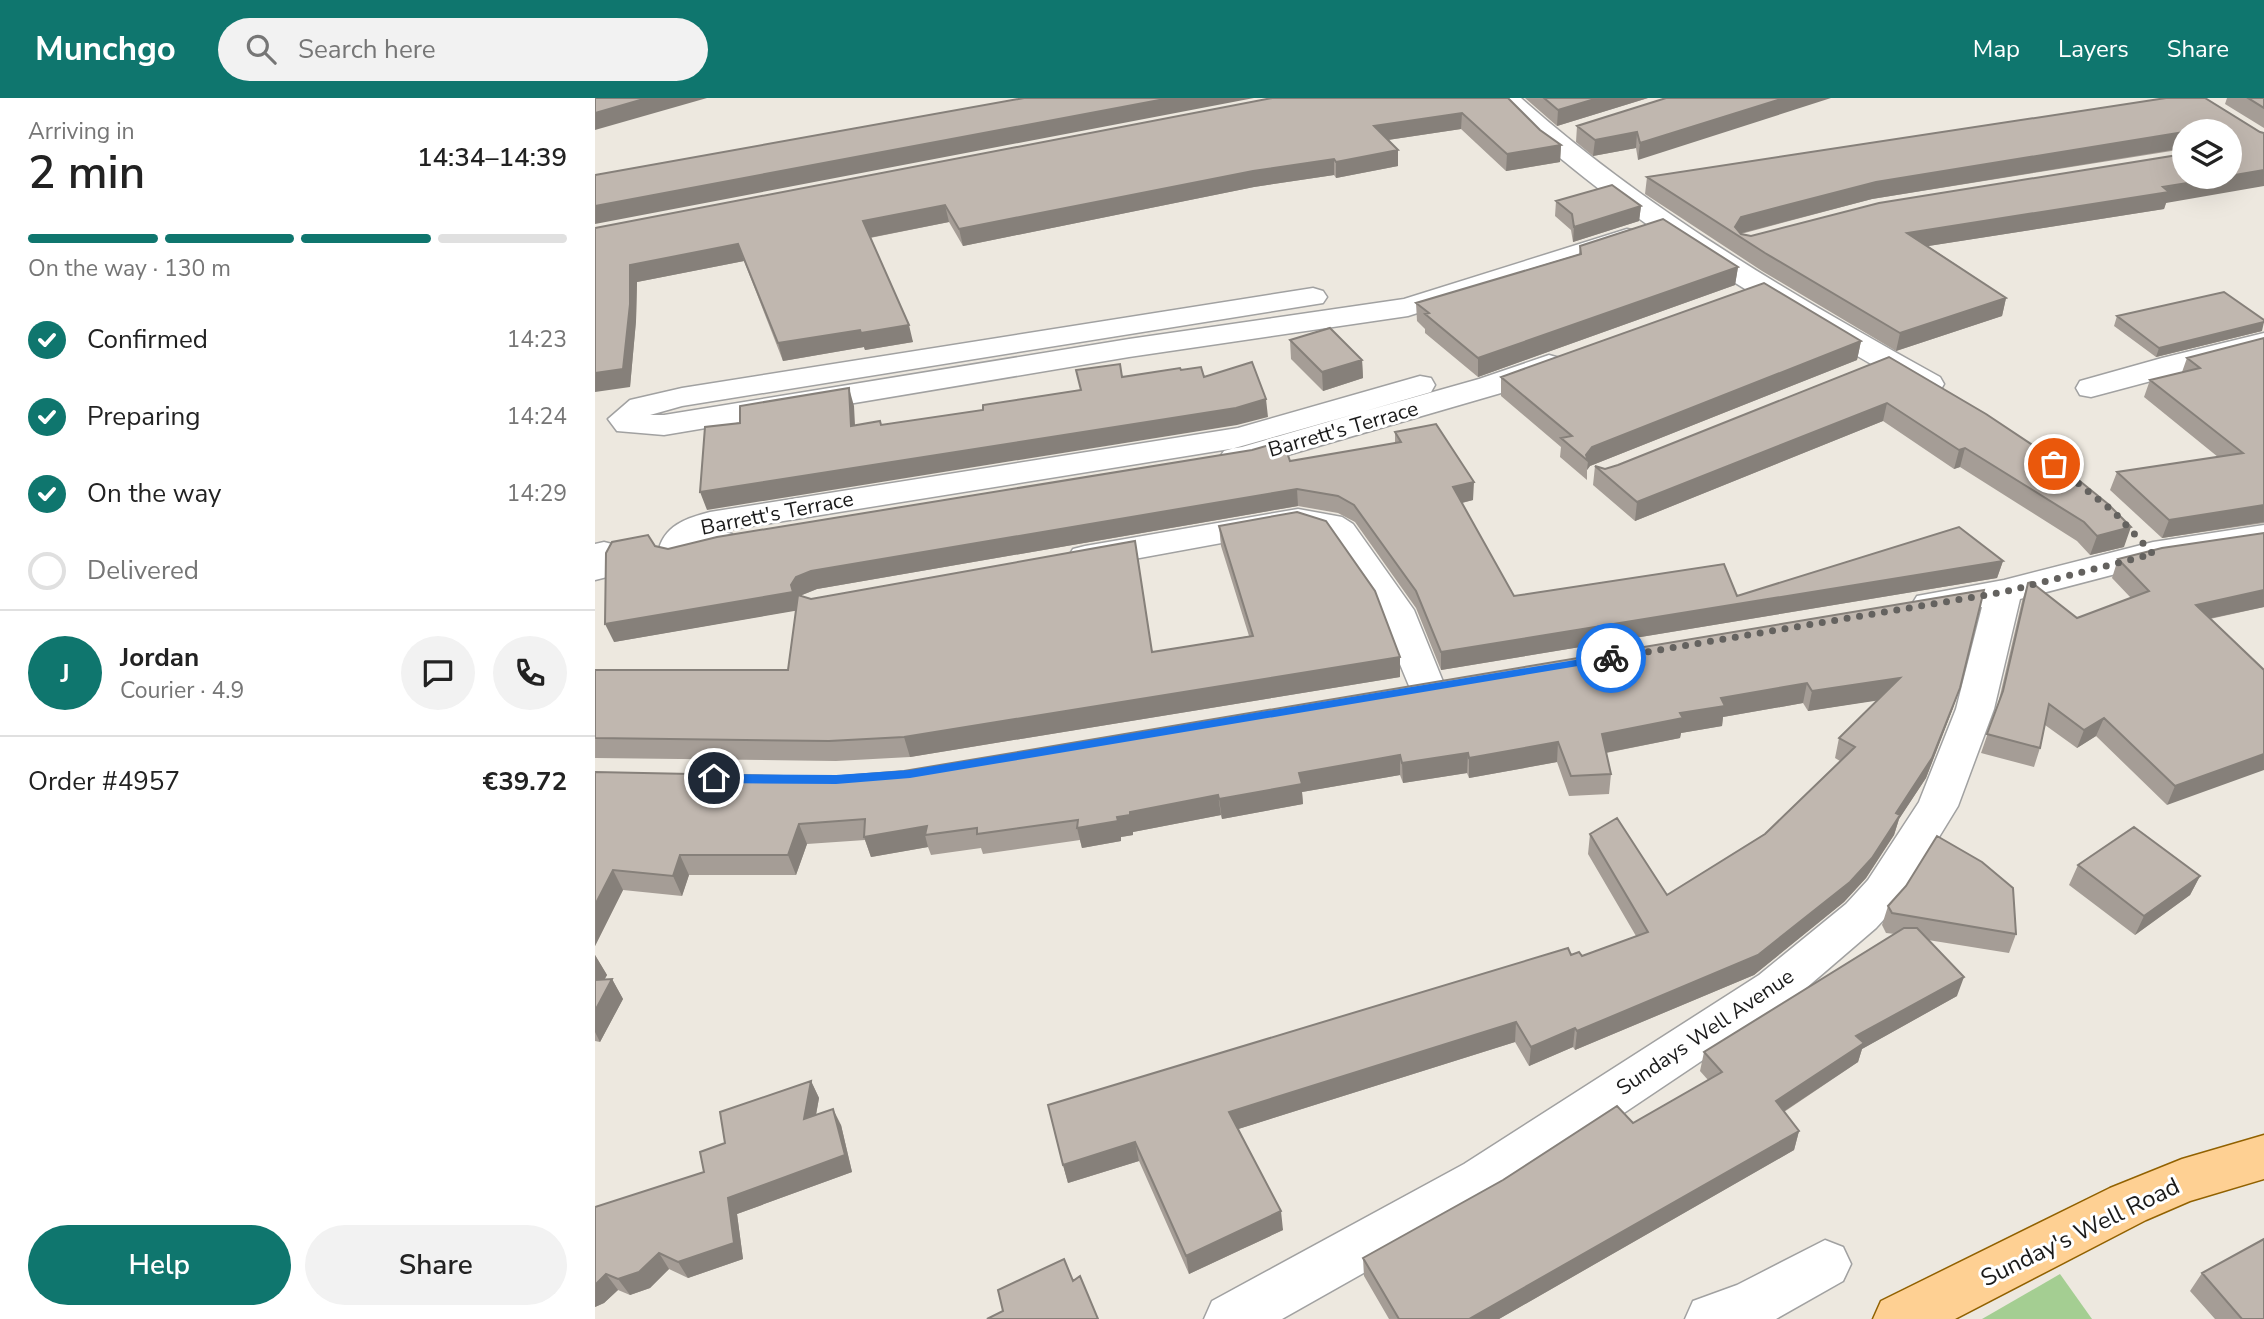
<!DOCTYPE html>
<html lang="en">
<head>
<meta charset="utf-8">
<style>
	body { margin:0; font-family:"Nunito Sans",sans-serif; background:#f2f2f2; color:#222; height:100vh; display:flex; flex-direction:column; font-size:26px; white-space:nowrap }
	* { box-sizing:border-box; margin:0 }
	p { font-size:23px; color:#767676 }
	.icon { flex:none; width:38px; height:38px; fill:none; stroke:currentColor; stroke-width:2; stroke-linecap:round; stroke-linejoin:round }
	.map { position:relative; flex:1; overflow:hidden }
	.drawer { display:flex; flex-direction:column; background:#fff; width:595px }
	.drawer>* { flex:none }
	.buttons { position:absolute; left:1577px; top:21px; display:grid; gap:14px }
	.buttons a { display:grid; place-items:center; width:70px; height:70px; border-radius:50%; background:#fff; box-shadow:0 7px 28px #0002; font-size:35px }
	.pin { position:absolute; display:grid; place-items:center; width:60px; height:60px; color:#fff; margin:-30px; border:4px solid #fff; border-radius:50%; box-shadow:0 2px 7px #0007 }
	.courier { position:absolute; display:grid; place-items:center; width:70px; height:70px; margin:-35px; border:5px solid #1a73e8; border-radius:50%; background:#fff; color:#222; box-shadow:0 2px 9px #0007 }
	.overview em { font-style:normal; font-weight:600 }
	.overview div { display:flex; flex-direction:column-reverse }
	.overview { display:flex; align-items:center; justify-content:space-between; height:119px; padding:0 28px }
	h1 { font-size:46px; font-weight:600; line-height:52px }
	.bar { display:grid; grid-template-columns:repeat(4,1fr); gap:10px 7px; align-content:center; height:84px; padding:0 28px }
	.bar i { height:9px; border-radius:5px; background:#e0e0e0 }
	.bar .active { background:#0f766e }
	.bar p { grid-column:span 4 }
	.line { display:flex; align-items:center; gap:18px; padding:0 28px; border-top:2px solid #e0e0e0 }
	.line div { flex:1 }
	.round { display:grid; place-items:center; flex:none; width:74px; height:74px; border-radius:37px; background:#f2f2f2 }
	ol { padding:0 28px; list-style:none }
	li { display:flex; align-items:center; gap:21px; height:77px }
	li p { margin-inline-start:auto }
	li .icon { padding:7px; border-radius:50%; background:#0f766e; color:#fff; stroke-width:4 }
	li:last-child { color:#767676 }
	li i { width:38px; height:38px; border:4px solid #e0e0e0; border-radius:50% }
	.primary-button { display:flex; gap:14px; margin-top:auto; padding:14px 28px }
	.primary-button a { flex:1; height:80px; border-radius:42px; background:#0f766e; color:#fff; font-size:28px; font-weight:600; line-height:80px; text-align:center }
	.primary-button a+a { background:#f2f2f2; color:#222 }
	header { display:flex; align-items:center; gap:42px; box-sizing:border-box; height:98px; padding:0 35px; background:#0f766e; color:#fff }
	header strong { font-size:33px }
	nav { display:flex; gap:38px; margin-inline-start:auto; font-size:24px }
	.search { width:490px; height:63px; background:#f2f2f2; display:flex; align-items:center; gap:18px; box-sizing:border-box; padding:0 24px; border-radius:38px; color:#767676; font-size:26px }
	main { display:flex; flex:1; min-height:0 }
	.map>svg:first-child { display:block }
</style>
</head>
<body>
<header>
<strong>Munchgo</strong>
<div class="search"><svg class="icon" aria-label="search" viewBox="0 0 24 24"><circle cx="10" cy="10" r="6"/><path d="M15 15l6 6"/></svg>Search here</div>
<nav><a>Map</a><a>Layers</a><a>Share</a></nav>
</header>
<main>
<section class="drawer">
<div class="overview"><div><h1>2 min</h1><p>Arriving in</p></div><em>14:34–14:39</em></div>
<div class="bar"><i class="active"></i><i class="active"></i><i class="active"></i><i></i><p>On the way · 130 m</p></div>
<ol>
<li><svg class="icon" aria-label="check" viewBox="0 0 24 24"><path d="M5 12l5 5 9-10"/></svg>Confirmed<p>14:23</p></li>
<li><svg class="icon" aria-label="check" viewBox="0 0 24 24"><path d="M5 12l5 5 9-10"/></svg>Preparing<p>14:24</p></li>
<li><svg class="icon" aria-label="check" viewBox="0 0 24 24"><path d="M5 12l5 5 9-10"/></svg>On the way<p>14:29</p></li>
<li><i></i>Delivered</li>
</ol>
<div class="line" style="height:126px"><b class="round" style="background:#0f766e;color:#fff">J</b><div><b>Jordan</b><p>Courier · 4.9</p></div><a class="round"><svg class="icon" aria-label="chat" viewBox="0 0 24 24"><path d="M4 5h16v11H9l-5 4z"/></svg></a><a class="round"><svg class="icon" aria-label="phone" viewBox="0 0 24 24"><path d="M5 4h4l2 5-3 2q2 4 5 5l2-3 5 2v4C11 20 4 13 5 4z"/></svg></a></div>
<div class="line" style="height:91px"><div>Order #4957</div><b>€39.72</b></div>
<div class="primary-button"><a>Help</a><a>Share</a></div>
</section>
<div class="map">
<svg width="1669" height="1221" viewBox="0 0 1669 1221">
	<rect width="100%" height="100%" fill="#ede8df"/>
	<path fill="#a4ce92" d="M1465,1176L1497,1221H1387Z"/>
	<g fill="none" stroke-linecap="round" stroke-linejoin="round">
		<defs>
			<path id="minor" d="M900,0H926C1053,113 1197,197 1345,279L1349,286L1345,293L1334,295L1323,293C1203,224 1082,155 975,68C952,49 917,24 900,0Z
				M1032,131L1042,133L1046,139L1042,145L813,218L534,259L69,337L22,333L13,321L35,302L87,290L718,190L728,193L732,199L728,205L87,308L55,317H69L534,241L809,201Z
				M1669,235V253L1496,299L1485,297L1481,290L1485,283L1567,260Z
				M954,257L965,260L969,266L965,272L906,295L658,367L640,370L629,367L624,360L629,353L884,281Z
				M825,278L836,280L840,287L836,294L647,349L120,434L115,436L125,433L137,436L142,444L137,452L80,466L68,463L63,455C68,428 91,420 115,414L643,330Z
				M703,411L747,419L758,426L819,512L851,591L845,600L832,604L819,600L783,513L734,440L725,435L703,431L490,470L478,467L473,459L478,451L490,448Z
				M1669,427V449L1559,466L1425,501L1399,611L1363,708L1303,806L1281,830L1196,903L905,1098L687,1221H609L617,1203L869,1066L1164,877L1251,806L1273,782L1324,704L1361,611L1387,509L1335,518L1322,514L1317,506L1322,498L1409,482L1558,444Z
				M9,444L21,447L26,455L12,479L0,482V446Z
				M1230,1142L1248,1149L1256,1166L1248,1183L1181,1221H1090L1098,1203L1142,1187Z"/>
			<path id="major" d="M1669,1037V1081L1595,1103L1551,1122L1360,1221H1278L1286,1203L1515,1090L1587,1061Z"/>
		</defs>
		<use href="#minor" stroke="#a1a1a1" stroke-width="3"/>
		<use href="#major" stroke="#916100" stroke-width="3"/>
		<use href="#minor" fill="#fff" fill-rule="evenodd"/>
		<use href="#major" fill="#fed093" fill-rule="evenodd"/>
	</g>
	<path fill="#a59d96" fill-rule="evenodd" d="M913,0L945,32L966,47L965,64L911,73L866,31L793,42L803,52V68L741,80L739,77L659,89L368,148L354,124L275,140L318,244L270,252L269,249L188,263L149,163L42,184L41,223L35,289L0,130Z
		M930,0H1053L962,28Z
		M1071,0L1043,62L1041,50L998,58L981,44L982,28Z
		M1571,0L1665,34L1571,105L1569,111L1333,148L1411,200L1407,218L1301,253L1167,173L1050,96L1052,79ZM1589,33H1634L1589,79L1156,138L1146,136L1277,101L1589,51Z
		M1632,0H1669V30L1630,6Z
		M961,103L1046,108L1044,123L978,144L976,132L960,118Z
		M985,148L1143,169L1140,187L883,279L830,235V231L822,223L821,205L984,156Z
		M1522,218L1667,233L1561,259L1519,228Z
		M1669,240V425L1567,440L1515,392L1522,374L1623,359L1549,299L1555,282L1587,274L1592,260Z
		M695,242L767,262L768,280L728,293L696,261Z
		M1266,243L1262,262L995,368L992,372V382L965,359L966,349L906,298V279Z
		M1294,259L1529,449L1495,457L1482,443L1365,369L1359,371L1288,323L1040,423L998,387L1000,368L1010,371L1023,367Z
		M800,334L878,402L867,405L919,498H1142L1408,463L1402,480L846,572L821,510L760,424L743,415L703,408L222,491L207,497L206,498L216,501L557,554L654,538L626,448L624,428L805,559V579L315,659L241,663L0,660V572H193L201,512L19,544L60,448L73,451L695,363L800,345Z
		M1523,461L1669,509L1615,521L1669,572L1572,707L1501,638L1482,650L1450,627L1445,650L1439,669L1386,655L1403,606L1427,503L1433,485L1482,520L1536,500L1517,480Z
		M1389,492L1358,610L1331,680L1304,721L1299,737L1271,780L1249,804L1159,877L980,952L978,949L934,968L920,944L643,1031L688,1132L594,1176L544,1063L473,1085L468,1067L976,857L987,858L1041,838L993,756L995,736L1072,797L1170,736L1245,663L1240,660L1244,640L1282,602L1213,613L1208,605L1128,619L1127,628L1086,635L1085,640L1011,655L1016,676L1014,696L974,698L962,664L874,680L872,675L808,685L805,677L707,694L708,706L627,721L626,717L538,734V737L526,739V743L487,750L485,742L388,756L386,750L336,757L333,749L276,759L270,742L212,746L201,777H94L87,798L28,792L0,848V674L234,679L309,673Z
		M1483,767L1605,778L1595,797L1540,837L1474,787Z
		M1293,808L1421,836L1414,855L1333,842L1362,898L1267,951L1263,964L1189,1014L1204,1033L1199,1052L904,1221H794L769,1178L768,1160L1038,1025L1113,982L1105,973L1109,954L1300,836L1291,835L1287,827Z
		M0,857L12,877L9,881H17L28,901L5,944L0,943Z
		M216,983L224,1000L221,1017L246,1027L257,1074L142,1116L148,1161L93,1180L74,1171L55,1190L35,1197L23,1192L9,1205L0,1209V1109L109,1074L130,1045Z
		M1607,1175L1669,1221H1620L1595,1193Z"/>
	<path fill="#86807a" d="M52,0H112L0,32V15Z
		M575,0H659L0,126V108Z
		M1003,0H1053L962,28L963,12Z
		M1189,0H1236L1043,62L1045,45Z
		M867,15L866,31L779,44V28Z
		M1042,34L1041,50L998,58L1000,42Z
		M1589,34V50L1277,101L1143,136L1140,129L1146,119L1281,84Z
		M966,47L965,64L911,73L912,56Z
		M803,52V68L741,80V64Z
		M739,61V77L659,89L368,148L364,131L658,73Z
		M1669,72V88L1571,105L1569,111L1308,152L1312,135Z
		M350,107L354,124L273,140L268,123Z
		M1046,108L1044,123L978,144L979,129Z
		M143,146L149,163L42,184L41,223L35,289L0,294V275L35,167Z
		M1143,169L1140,187L883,279V260Z
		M1411,200L1407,218L1301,253L1305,235Z
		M1669,224L1667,233L1561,259L1564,250Z
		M314,227L318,244L270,252L269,249L188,263L183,245L265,232Z
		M1266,243L1262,262L995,368L992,372L993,363L991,357L997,349Z
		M767,262L768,280L728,293L727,274Z
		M254,290L259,308L261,346L256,328Z
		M671,301L673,319L642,327L112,412L105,394Z
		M1292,305L1288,323L1040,423L1042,404Z
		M1370,350L1365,369L1359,371L1364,352Z
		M879,384L878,402L858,407V389Z
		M702,391L703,408L222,491L207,497L202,504L205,512L19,544L10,526L196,487L201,479L216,473Z
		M1669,407V424L1567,440L1574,422Z
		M1536,429L1529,449L1495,457L1502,438Z
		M1408,463L1402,480L846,572V554Z
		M1669,492V509L1593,525L1601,507Z
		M805,559V579L315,659L309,639Z
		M1305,580L1299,600L1213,613L1217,593Z
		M1212,585L1208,605L1128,619L1127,628L1086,635L1085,640L1004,656L1007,636L1085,615L1126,600Z
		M1365,590L1358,610L1331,680L1304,721L1299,737L1271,780L1249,804L1159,877L980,952L982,933L1301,715Z
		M1509,620L1501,638L1482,650L1489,632Z
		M963,644L962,664L874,680V660Z
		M873,655L872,675L808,685L807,665Z
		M1669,656V672L1572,707L1580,688Z
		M805,657V677L707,694L708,706L627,721L624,701L704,675Z
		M623,697L626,717L538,734V737L526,739V743L487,750L482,730L535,714Z
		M204,726L212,746L201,777L193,757Z
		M332,728L330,737L333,749L276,759L269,739Z
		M85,757L94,777L87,798L78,778Z
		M18,772L28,792L0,848V807Z
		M1605,778L1595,797L1540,837L1549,818Z
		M0,857L12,877L0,900Z
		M1369,879L1362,898L1267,951L1263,964L1176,1022L1181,1003L1261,938Z
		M17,881L28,901L5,944L0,934V913Z
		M921,924L920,944L637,1033L634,1014Z
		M980,930L978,949L934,968L936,949Z
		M216,983L224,1000L217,1038L209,1021Z
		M238,1011L246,1027L257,1074L142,1116L148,1161L93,1180L83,1164L133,1100Z
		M1204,1033L1199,1052L904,1221H874Z
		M540,1044L544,1063L473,1085L468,1067Z
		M686,1113L688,1132L594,1176L591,1158Z
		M64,1155L74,1171L55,1190L35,1197L23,1181Z
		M11,1176L23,1192L9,1205L0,1209V1187Z"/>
	<path fill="#c0b7af" stroke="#86807a" stroke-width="2" d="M0,0H52L0,15Z
		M429,0H575L0,108V77Z
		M677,0H913L945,32L966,47L912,56L867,15L779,28L803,52L741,64L739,61L658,73L364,131L350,107L268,123L314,227L266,235L265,232L183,245L143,146L35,167V206L28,271L0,275V130Z
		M949,0H1003L963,12Z
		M1071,0H1189L1045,45L1042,34L1000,42L982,28Z
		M1571,0H1610L1665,34L1669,35V72L1634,78V33H1589V34L1281,84L1146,119L1140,129L1146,136L1156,138L1284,105L1589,56V79H1630L1568,89L1574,94L1312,135L1411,200L1305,235L1170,155L1052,79Z
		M1653,0H1669V10Z
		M1017,87L1046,108L979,129L977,116L961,103Z
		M1068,121L1143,169L883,260L830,216L834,215L821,205L986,156L985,148Z
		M1169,185L1266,243L997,349L991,357L993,363L966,340L977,338L906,279Z
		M1629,194L1669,222V224L1564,250L1522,218Z
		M735,230L767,262L727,274L695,242Z
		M1669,240V407L1574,422L1522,374L1648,355L1555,282L1605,270L1592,260Z
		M1294,259L1391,316L1454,358L1513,406L1536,429L1502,438L1489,424L1370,350L1364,352L1292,305L1042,404L1000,368L1010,371L1023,367Z
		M657,264L671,301L641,310L105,394L110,329L145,325V308L254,290L256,328L285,323L286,327L388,312V307L486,292L481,272L525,266L527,279L585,270L586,272L606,269L609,279Z
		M841,326L879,384L858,389L919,498L1129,466L1142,498L1364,429L1408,463L846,554L821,493L759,407L743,398L702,391L216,473L201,479L196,487L198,494L10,526L11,455L17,444L53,437L60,448L73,451L122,439L657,352L688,343L695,363L806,344L800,334Z
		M702,414L731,423L780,493L805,559L309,639L234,643L0,640V572H193L203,497L216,501L540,443L557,554L658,538L624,428Z
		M1669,435V492L1601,507L1669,572V656L1580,688L1509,620L1489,632L1454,606L1445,650L1392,636L1408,593L1433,485L1436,484L1482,520L1554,493L1523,461L1567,450Z
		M1389,492L1365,590L1337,660L1301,715L1305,717L1277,760L1255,784L1163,857L982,933L980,930L936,949L921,924L634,1014L686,1113L591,1158L540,1044L468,1067L453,1007L973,850L976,857L984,854L987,858L1053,834L995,736L1022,720L1072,797L1170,736L1260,649L1244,640L1305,580L1217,593L1212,585L1126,600L1130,608L1085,615L1088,620L1007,636L1016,676L976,678L963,644L874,660L873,655L807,665L805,657L704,675L707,686L624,701L623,697L535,714V717L522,719L523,723L482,730L483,722L382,736V730L330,737L332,728L269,739L270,721L204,726L193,757H85L78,778L18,772L0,807V674L234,679L309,673Z
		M1539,729L1605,778L1549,818L1483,767Z
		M1342,738L1387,764L1418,790L1421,836L1297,815L1293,808L1311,788Z
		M1309,830H1322L1369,879L1261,938L1269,945L1181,1003L1204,1033L874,1221H804L768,1160L908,1082L1022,1008L1038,1025L1127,974L1109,954Z
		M17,881L0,913V882Z
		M216,983L209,1021L238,1011L250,1057L133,1100L139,1145L83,1164L64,1155L44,1174L23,1181L11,1176L0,1187V1109L109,1074L105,1054L130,1045L125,1014Z
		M1669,1141V1221H1647L1607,1175Z
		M469,1161L478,1183L485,1178L503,1221H392L408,1213L403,1192Z"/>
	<path fill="#1a73e8" d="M1016,556L1021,560L1019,562L315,680L241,686L119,685L113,680L119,676L241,677L315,672Z"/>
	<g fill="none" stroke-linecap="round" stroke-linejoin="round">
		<path stroke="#64625f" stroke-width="7" stroke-dasharray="0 12.6" d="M1016,560L1409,494L1558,456L1519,414L1459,366"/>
	</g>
	<g text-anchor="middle" stroke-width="6" stroke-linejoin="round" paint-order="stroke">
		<g font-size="21" fill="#1a1a1a" stroke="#fff">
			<text transform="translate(748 331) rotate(-16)" y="7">Barrett's Terrace</text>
			<text transform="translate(182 415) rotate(-11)" y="7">Barrett's Terrace</text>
			<text transform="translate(1110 934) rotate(-34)" y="7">Sundays Well Avenue</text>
		</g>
		<g font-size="24" fill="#1a1a1a" stroke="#fff">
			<text transform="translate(1485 1134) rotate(-26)" y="8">Sunday's Well Road</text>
		</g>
	</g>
</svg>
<div class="buttons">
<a><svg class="icon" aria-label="layers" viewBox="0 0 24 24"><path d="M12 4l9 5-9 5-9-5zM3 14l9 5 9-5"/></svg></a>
</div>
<div class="pin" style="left:1459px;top:366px;background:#ea580c"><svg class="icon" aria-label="bag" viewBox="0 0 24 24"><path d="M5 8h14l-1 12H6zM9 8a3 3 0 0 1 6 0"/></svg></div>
<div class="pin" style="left:119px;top:680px;background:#1f2937"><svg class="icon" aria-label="home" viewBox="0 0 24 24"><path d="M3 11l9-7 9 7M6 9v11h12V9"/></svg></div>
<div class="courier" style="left:1016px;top:560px"><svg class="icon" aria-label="bike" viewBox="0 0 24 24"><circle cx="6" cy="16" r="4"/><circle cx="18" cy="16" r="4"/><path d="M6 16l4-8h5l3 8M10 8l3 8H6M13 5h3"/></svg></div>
</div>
</main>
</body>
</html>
